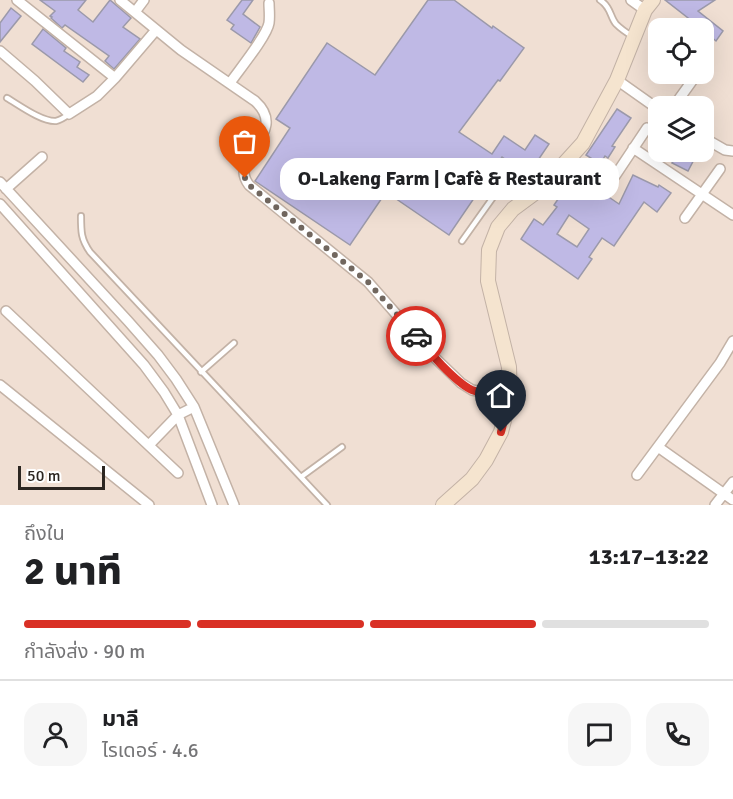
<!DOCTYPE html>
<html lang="th">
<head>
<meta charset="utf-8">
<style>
	body { margin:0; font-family:Signika,"Noto Sans Thai",sans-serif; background:#f6f6f6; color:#202124; height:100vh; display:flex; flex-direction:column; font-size:22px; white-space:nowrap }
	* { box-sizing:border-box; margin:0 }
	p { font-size:20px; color:#757577 }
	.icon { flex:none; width:33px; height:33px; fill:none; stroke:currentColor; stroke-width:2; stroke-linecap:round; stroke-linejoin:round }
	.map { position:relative; height:505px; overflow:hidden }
	.side { display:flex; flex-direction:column; background:#fff; flex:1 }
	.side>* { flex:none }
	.buttons { position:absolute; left:648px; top:18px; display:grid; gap:12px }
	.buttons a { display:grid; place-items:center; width:66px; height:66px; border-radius:12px; background:#fff; box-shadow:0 6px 24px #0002; font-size:30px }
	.scale { position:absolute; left:18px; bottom:15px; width:87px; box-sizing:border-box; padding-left:6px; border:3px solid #2c2621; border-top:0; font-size:16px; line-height:21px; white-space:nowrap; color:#2c2621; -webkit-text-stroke:4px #fff; paint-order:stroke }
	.pin { position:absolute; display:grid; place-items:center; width:51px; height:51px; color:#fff; margin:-62px -26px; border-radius:50% 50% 50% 0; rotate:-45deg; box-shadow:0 0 6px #0007 }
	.pin .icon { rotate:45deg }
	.courier { position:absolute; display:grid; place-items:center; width:60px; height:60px; margin:-30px; border:4px solid #d93025; border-radius:50%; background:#fff; color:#222; box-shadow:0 2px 8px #0007 }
	.bubble { position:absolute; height:42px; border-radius:18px; background:#fff; box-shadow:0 6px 24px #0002; font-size:20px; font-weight:800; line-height:42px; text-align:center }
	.overview em { font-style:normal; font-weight:800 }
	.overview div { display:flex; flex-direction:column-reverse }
	.overview { display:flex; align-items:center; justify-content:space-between; height:102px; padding:0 24px }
	h1 { font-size:39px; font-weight:800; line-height:45px }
	.bar { display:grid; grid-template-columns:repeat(4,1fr); gap:9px 6px; align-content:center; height:72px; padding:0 24px }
	.bar i { height:8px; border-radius:4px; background:#e0e0e0 }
	.bar .current { background:#d93025 }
	.bar p { grid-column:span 4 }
	.line { display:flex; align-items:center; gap:15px; padding:0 24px; border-top:2px solid #e0e0e0 }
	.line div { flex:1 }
	.round { display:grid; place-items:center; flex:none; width:63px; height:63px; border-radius:18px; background:#f6f6f6 }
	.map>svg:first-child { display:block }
</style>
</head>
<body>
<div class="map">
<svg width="733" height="505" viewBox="0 0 733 505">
	<rect width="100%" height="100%" fill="#f0dfd3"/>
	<path fill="#bfb9e5" stroke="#9b99aa" stroke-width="1.5" fill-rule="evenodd" d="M40,0H86L78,10L93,22L110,0L131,18L123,27L140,39L114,69L105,61L109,56L65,25L62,28L51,18L52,17L50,16L55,11Z
		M242,0H253L243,14L260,27L251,43L231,29L234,25L227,20Z
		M428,0H454L492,28L493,26L524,48L500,81L498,80L459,132L492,154L504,136L525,150L535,135L549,144L528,175L502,157L449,235L386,192L350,245L255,181L290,128L276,119L327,43L375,75Z
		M665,0H715L698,11L723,31L716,41L704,31V28H701Z
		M11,8L21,16L0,42V23Z
		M43,29L66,48L64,51L80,62L77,67L89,75L83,82L32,44Z
		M617,109L631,118L612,146L615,147L608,158L605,156L600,164L586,155Z
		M661,152H698L688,171L672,163L674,160Z
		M575,174L619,204L633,175L658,187L659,185L671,193L657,212L644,202L614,246L602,238L589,257L592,259L578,279L521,239L534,219L543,225L557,207L554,205ZM569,215L589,229L577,247L557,234Z"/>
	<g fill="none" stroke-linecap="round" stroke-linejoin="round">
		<defs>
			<path id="lane" d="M600,0C611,7 610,17 616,24C621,29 627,33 632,36
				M7,98C19,105 42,122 56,121C61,120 65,117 69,114
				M81,216C81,232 81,239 90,252L327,505
				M462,241L494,196L510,185L533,192
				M201,372L234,343
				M301,477L342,447"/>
			<path id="street" d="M17,0L115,78
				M120,0L181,50L255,101C276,120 263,135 251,155C248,161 244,166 244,172C244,178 246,181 249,185L368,282L432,355L461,383L472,390L510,397
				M631,0L645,10
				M135,12L144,0
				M658,26L661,28
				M0,51L35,81L69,114L97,96L115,78L156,30
				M617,80L658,109
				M230,83C239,70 267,36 269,23C270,16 269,9 269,3
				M674,106L697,74
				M704,138L725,150L733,151
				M633,148L733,215
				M615,176L647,128
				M0,182L128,321L158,355L176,379L194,407L234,505
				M6,189L42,157
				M0,204L144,365L164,392L178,415L212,505
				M685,218L720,169
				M6,311L178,473
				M0,385L149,505
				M149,445L178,415L194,407
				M658,447L733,500
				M637,475L720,363L733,341
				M715,505L733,482"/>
			<path id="secondary" d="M443,505L472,479L486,460L501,432L510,397L509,367L488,281L489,250L498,227L513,209L536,192L553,176L583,143L617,80L645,10L653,0"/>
		</defs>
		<use href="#lane" stroke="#c3b2a6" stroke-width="8"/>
		<use href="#street" stroke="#c3b2a6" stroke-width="12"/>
		<use href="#secondary" stroke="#c3b2a6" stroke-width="16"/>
		<use href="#lane" stroke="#fff" stroke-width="4.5"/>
		<use href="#street" stroke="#fff" stroke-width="9"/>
		<use href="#secondary" stroke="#f5e4cf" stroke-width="14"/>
	</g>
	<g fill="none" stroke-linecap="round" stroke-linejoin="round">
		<path stroke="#71675f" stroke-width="6" stroke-dasharray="0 10.8" d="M245,178L249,185L368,282L416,336"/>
		<path stroke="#d93025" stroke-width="8" d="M416,336C427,350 456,383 472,390C482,394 499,395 510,397L501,432"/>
	</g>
</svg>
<div class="buttons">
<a><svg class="icon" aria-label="locate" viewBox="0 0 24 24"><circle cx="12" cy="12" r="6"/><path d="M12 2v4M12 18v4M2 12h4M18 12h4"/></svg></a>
<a><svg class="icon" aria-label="layers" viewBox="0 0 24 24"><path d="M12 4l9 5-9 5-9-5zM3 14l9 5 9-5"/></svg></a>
</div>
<div class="scale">50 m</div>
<div class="pin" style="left:245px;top:178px;background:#ea580c"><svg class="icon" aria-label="bag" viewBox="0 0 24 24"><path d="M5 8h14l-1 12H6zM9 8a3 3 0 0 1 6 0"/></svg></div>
<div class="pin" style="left:501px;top:432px;background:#1f2937"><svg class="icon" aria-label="home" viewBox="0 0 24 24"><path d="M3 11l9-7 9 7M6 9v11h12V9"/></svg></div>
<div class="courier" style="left:416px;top:336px"><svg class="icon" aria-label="car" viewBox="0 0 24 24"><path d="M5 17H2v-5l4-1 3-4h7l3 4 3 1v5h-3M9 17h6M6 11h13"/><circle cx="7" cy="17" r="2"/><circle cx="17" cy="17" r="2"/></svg></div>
<div class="bubble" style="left:280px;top:158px;width:339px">O-Lakeng Farm | Cafè &amp; Restaurant</div>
</div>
<section class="side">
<div class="overview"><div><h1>2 นาที</h1><p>ถึงใน</p></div><em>13:17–13:22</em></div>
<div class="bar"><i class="current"></i><i class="current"></i><i class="current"></i><i></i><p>กำลังส่ง · 90 m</p></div>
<div class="line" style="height:108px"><a class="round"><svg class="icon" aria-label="person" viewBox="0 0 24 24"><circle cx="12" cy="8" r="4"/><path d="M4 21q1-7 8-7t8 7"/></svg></a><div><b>มาลี</b><p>ไรเดอร์ · 4.6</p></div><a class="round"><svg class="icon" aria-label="chat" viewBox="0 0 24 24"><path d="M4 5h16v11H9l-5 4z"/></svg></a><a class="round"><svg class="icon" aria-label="phone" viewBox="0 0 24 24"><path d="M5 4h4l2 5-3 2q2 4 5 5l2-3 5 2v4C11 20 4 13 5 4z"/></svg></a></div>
</section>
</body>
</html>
